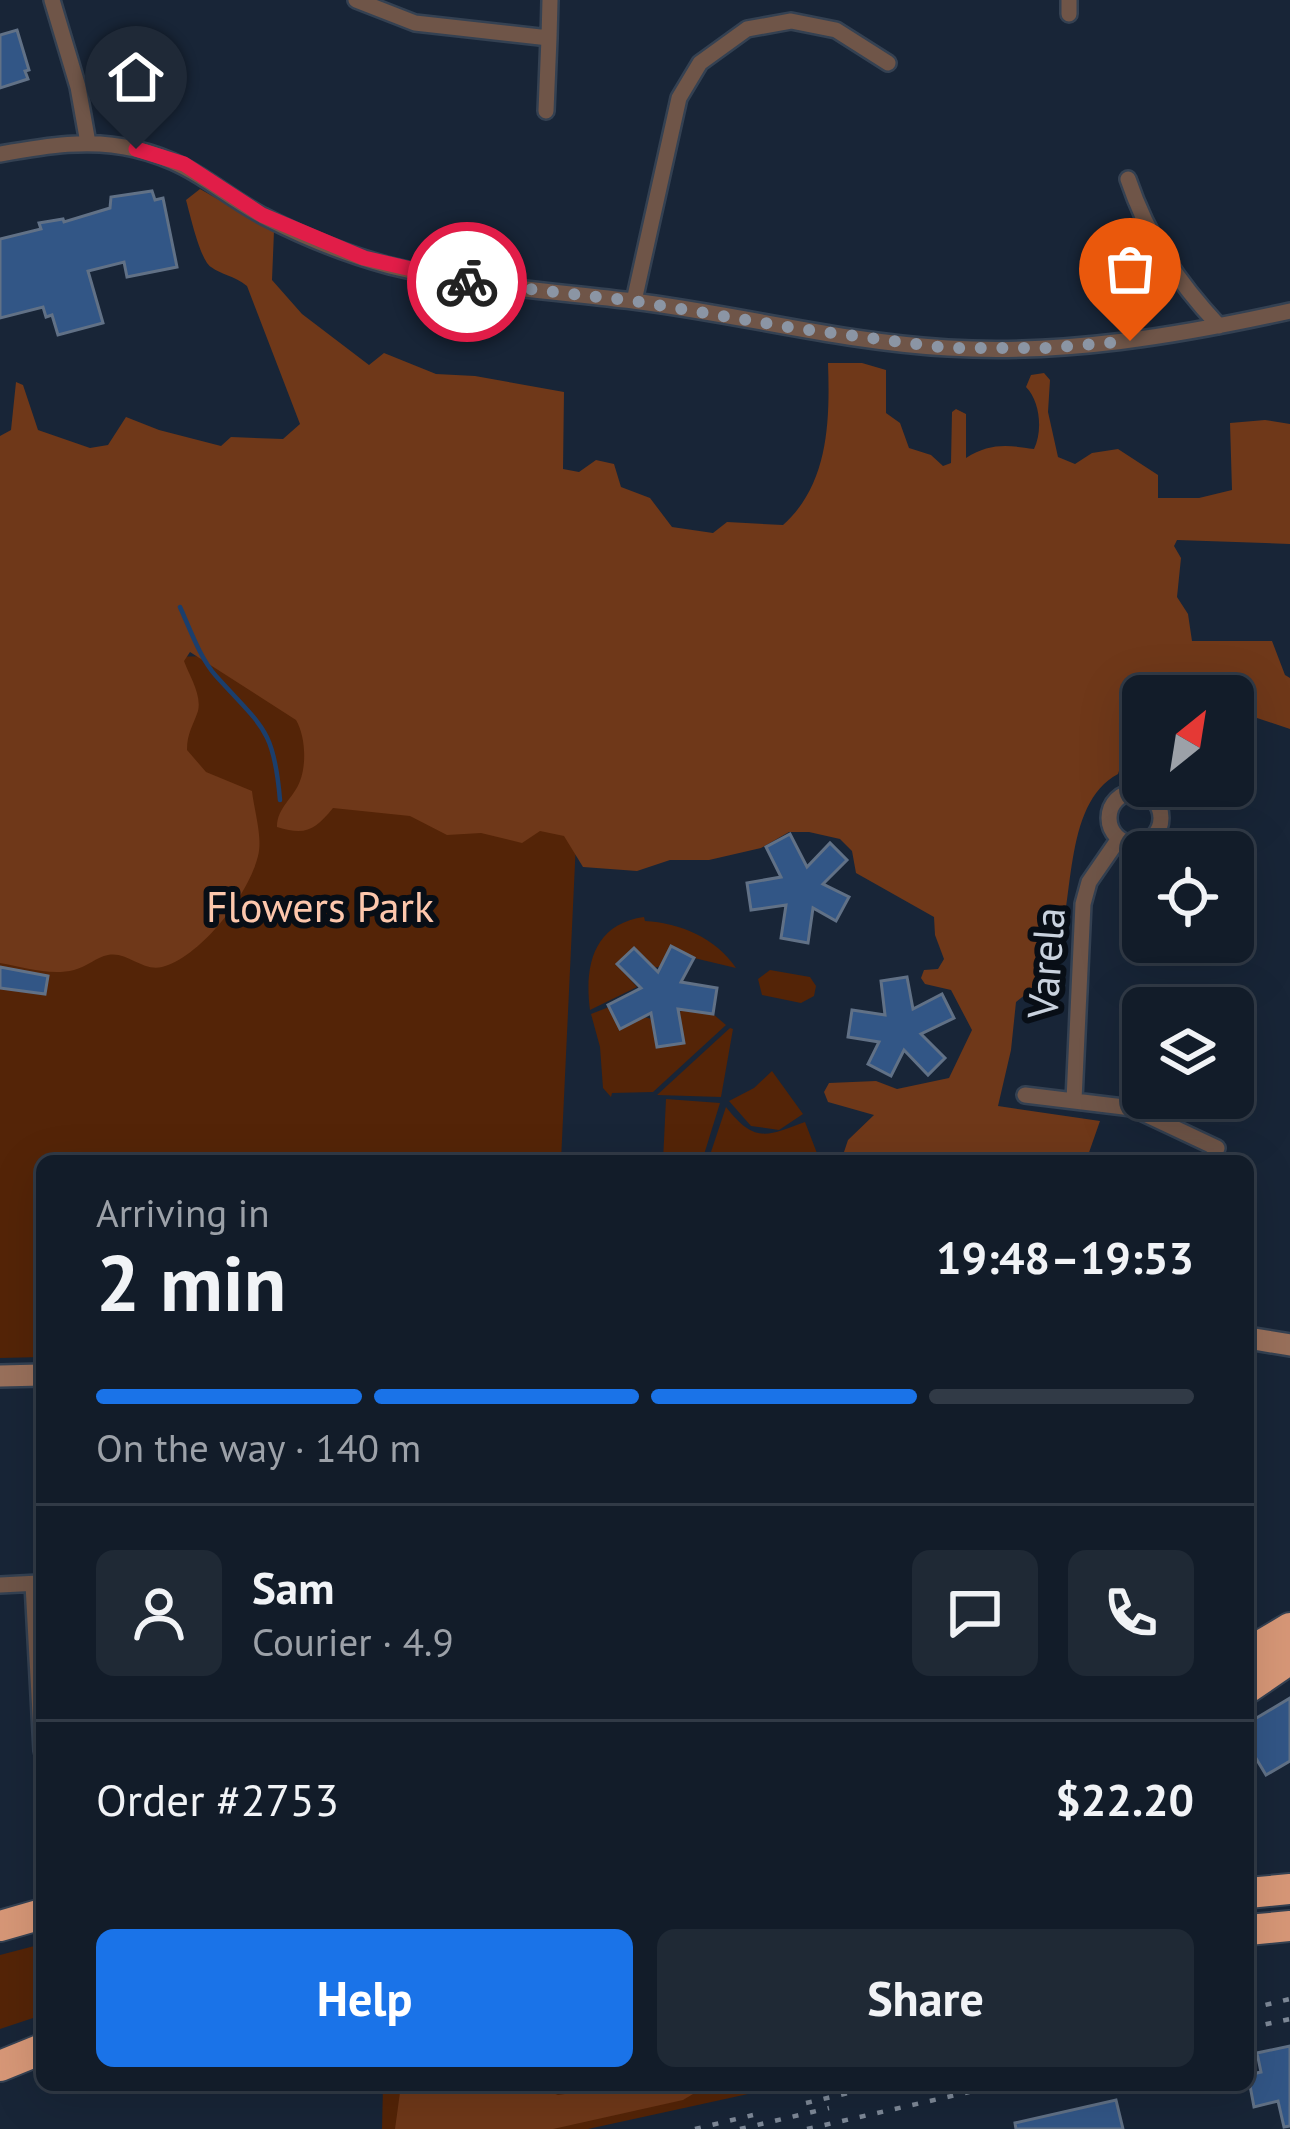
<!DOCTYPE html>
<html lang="en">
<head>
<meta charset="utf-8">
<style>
	body { margin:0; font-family:"PT Sans",sans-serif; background:#1f2935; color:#f1f3f6; height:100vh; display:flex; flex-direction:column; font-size:45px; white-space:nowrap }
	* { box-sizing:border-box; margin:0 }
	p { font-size:39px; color:#9ca1a8 }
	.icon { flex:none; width:66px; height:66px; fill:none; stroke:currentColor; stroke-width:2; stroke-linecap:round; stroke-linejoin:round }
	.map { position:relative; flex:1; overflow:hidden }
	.sheet { position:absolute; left:36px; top:1155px; width:1218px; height:936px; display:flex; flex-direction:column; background:#121c29; border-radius:18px; box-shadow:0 12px 48px #0002,0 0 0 3px #313a46 }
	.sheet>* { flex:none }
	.needle { width:78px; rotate:30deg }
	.buttons { position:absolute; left:1122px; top:675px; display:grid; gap:24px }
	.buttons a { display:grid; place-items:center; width:132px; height:132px; border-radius:18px; background:#121c29; box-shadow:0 12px 48px #0002,0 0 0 3px #313a46; font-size:60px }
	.pin { position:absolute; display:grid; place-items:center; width:102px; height:102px; color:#fff; margin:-123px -51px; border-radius:50% 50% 50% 0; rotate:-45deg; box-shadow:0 0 12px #0007 }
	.pin .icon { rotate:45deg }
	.courier { position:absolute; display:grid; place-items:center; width:120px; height:120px; margin:-60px; border:9px solid #e11d48; border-radius:50%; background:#fff; color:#222; box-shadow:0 3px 15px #0007 }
	.overview em { font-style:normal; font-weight:600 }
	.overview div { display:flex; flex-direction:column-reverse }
	.overview { display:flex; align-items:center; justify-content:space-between; height:204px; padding:0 60px }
	h1 { font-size:78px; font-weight:600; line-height:90px }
	.bar { display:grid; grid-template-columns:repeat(4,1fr); gap:18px 12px; align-content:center; height:144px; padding:0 60px }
	.bar i { height:15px; border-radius:9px; background:#313a46 }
	.bar .selected { background:#1a73e8 }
	.bar p { grid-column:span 4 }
	.line { display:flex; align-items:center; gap:30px; padding:0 60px; border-top:3px solid #313a46 }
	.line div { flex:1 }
	.round { display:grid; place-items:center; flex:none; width:126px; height:126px; border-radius:18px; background:#1f2935 }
	.action { display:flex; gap:24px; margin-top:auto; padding:24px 60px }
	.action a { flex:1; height:138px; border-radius:18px; background:#1a73e8; color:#fff; font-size:48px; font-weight:600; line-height:138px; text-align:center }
	.action a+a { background:#1f2935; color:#f1f3f6 }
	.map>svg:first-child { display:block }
</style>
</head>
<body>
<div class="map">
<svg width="1290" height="2129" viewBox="0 0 1290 2129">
	<rect width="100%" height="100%" fill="#182537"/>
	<path fill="#542407" d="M0,536L85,658L585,651L561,1161H42V1357L0,1358Z
		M644,917L645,921C680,923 716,938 736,968L694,958L671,946L664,966L652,968L634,948L617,965L637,987L590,1010C584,965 594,924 644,917Z
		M770,970L810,977L816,986L814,996L801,1003L762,995L758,979Z
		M609,1007L655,1020L657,1047L683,1043L676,1016L685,1007L713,1014L726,1025L653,1092L612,1093L611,1097L603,1088L600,1047L591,1014Z
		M730,1028L733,1029L721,1097L657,1095Z
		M772,1071L803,1114L779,1130L751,1126L729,1101L754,1088Z
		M666,1099L720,1103L702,1161H663Z
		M726,1107C755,1144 767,1136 805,1122L820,1161H708Z
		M42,1944V2015L0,2029V1955Z
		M383,2085H789L588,2129H382Z"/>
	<path fill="#6f3819" d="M200,189L274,231L272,280L302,314L369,365L384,353L436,374L475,376L564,392L563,469L579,472L596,460L614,464L621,487L650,498L672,527L713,533L727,522L783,525C829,484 830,420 828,363H862L886,370V413L900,423L909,448L931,455L943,466L951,463L952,412L956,409L966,414V458C990,443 1007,445 1034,449C1043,431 1040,401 1026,387L1031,375L1044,373L1050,380L1048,412L1058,457L1075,464L1092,453L1118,449L1158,475V498H1199L1232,490L1230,423L1265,420L1290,424V544L1177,540L1174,546L1181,558L1177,597L1188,614L1192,641H1272L1285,675L1290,678V729L1233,710V696H1143L1118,774C1061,804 1076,907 1054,961C1047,978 1030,991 1016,1002L1011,1050L998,1106L1100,1121L1086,1161H841L848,1140L874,1115L828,1102L824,1092L829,1083L876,1081L897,1089L949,1078L972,1030L951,990L925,984L921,978L924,970L938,969L944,959L935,935L934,917L856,873L852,851L840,839L809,832H789L761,848L709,860H670L637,871L583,867L564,836L540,831L522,843L481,833L447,835L410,816L333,808C315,830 306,836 277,827C277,807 294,798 300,781C307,763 305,735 296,720L190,652L184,661C189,675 202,695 198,711C193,726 187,733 187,750L206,772L252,791C254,810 263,838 258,856C249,894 201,957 162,967C143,972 127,951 108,955C97,957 86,967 74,970C50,976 24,967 0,963V436L11,430L16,382L23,385L38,430L90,448L108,445L126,417L159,430L221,446L231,437L283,439L300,424L247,286C233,275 222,275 211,267C200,260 190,214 186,200Z
		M401,2085H532L558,2095L627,2085H693L698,2091L683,2100L553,2129H395Z"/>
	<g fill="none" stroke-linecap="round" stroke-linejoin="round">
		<path stroke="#1b3e6c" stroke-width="4.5" d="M180,607C190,629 200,658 216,676C262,727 274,728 280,800"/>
	</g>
	<path fill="#325686" stroke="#617186" stroke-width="3" d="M17,30L29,70L25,71L28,79L0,88V35Z
		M152,191L155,200L163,198L177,267L127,277L124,262L88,271L103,323L58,335L52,315L46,317L43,307L0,318V239L41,229L39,223L63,219L64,222L110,208L111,197Z
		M790,834L807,867L830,843L847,860L823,884L849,897L836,921L813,908L808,943L781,938L786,905L751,910L747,883L781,877L766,847Z
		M671,946L694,958L681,982L717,988L713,1014L678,1009L684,1043L657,1047L651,1013L620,1029L608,1005L641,988L617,964L634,948L658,972Z
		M0,967L48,976L45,994L0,988Z
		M907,977L913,1009L942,994L954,1018L921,1034L945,1058L928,1075L904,1050L891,1076L868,1064L879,1042L848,1037L852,1010L885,1015L881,981Z
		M1290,1698V1761L1266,1775L1248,1745V1723Z
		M1290,2046V2126L1284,2127L1278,2101L1254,2107L1248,2075L1261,2072L1257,2053Z
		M1116,2100L1123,2129H1016L1015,2123Z"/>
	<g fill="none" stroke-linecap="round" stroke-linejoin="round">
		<defs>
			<path id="street" d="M52,0L78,87L88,143
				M356,0L415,23L549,38L550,0
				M1069,14V0
				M546,111L549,38
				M0,154C45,146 90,138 135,149C194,163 215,190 263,216C302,236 348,255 390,266C470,286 551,291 633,301C738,314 842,342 948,348C1064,355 1177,336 1290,311
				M1128,179C1148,238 1177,281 1219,326
				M634,301L679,98L700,63L747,29L791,21L836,30L888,63
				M1109 818a26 26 0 1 1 52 0a26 26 0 1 1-52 0Z
				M1025,1095L1132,1108L1217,1148L1211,1161
				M1074,1100L1083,904L1089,882L1118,840
				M33,1584L42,1751
				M0,1585L39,1583"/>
			<path id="secondary" d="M1248,1338L1290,1345
				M0,1376L42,1375"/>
			<path id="highway" d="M1248,1653L1290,1628
				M1248,1688L1290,1659
				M1248,1893L1290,1889
				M0,1926L42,1914
				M1248,1930L1290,1926
				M0,2066L42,2049"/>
		</defs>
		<use href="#street" stroke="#344152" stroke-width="20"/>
		<use href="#secondary" stroke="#344152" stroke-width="26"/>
		<use href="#highway" stroke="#344152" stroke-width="34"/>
		<use href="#street" stroke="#6f5548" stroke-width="15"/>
		<use href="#secondary" stroke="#99705b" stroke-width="21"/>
		<use href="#highway" stroke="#d79777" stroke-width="30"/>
		<path stroke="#7e8998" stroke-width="4.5" stroke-dasharray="6 12" stroke-linecap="butt" d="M1248,2009L1290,1999
			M1248,2028L1290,2019
			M806,2103L882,2085
			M695,2129L753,2115
			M740,2129L829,2108
			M807,2129L1000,2085"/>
	</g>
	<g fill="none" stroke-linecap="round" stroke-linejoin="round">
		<path stroke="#8b95a4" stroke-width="12" stroke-dasharray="0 21.6" d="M467,282L634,301L794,328L947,348H1048L1130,341"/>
		<path stroke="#e11d48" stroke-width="15" d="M136,149L184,164L262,215L364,258L467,282"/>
	</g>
	<g text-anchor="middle" stroke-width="12" stroke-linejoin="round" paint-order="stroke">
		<g font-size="42" fill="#fdc7ac" stroke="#080e16">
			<text x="320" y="922">Flowers Park</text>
		</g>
		<g font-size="42" fill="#c9d2de" stroke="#080e16">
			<text transform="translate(1046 963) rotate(-86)" y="15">Varela</text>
		</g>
	</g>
</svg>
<div class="buttons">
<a><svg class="needle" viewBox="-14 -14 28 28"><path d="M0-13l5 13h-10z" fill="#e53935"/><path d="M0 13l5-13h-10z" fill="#9ca1a8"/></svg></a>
<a><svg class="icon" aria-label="locate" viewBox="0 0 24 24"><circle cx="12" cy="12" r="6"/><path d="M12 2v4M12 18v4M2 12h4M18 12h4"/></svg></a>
<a><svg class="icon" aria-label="layers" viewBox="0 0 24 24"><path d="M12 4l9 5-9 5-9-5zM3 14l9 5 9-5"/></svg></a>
</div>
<div class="pin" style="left:1130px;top:341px;background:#ea580c"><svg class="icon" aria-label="bag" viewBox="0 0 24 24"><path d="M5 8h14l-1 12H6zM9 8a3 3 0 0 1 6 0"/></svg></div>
<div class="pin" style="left:136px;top:149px;background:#1f2937"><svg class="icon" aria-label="home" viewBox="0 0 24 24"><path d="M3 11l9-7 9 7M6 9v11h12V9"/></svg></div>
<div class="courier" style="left:467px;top:282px"><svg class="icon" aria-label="bike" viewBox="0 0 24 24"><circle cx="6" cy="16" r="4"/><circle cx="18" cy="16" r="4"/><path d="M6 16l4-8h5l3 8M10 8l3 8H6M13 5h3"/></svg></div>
<section class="sheet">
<div class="overview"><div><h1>2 min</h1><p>Arriving in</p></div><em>19:48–19:53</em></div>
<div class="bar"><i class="selected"></i><i class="selected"></i><i class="selected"></i><i></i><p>On the way · 140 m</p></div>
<div class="line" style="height:216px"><a class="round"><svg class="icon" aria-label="person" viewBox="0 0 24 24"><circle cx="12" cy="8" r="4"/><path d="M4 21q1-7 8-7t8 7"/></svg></a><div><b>Sam</b><p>Courier · 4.9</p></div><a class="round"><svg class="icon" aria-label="chat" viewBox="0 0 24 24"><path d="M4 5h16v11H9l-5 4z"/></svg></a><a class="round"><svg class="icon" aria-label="phone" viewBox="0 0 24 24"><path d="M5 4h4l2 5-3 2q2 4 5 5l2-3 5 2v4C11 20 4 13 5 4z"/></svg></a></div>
<div class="line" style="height:156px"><div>Order #2753</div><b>$22.20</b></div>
<div class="action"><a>Help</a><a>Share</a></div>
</section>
</div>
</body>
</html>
